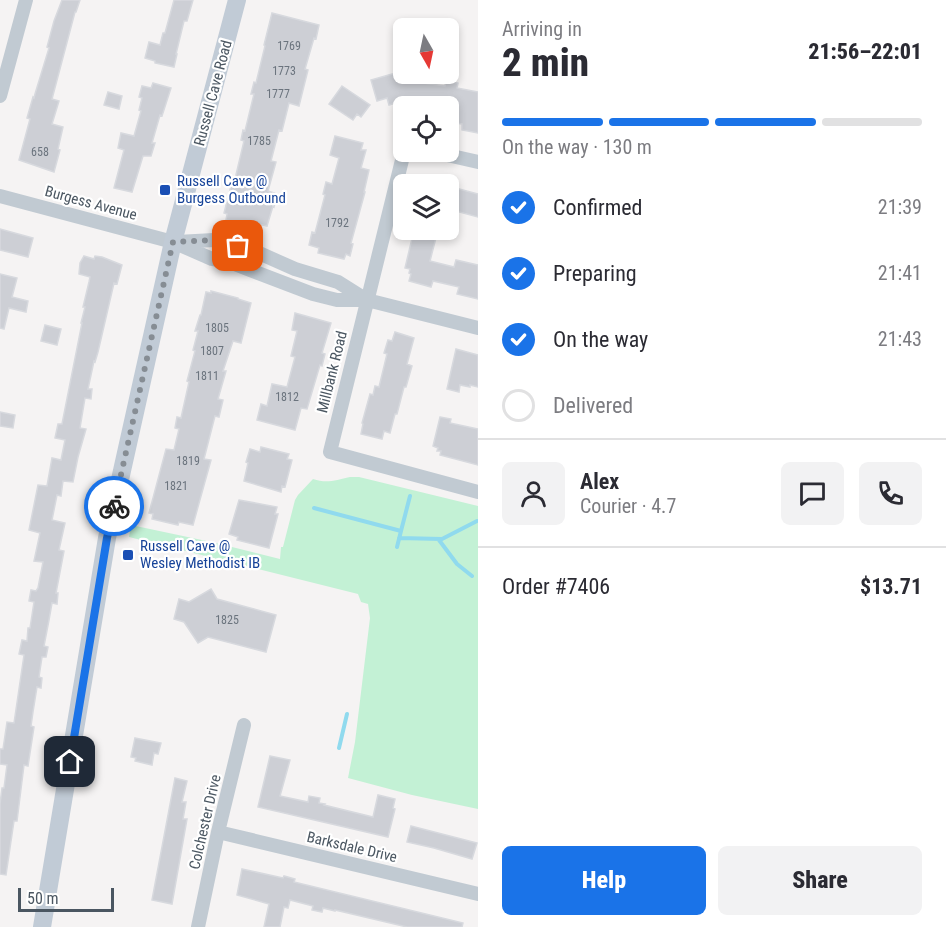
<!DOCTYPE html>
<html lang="en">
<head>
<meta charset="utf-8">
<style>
	body { margin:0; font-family:"Roboto Condensed",sans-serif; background:#f2f2f3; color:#2b2b33; height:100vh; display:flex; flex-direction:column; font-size:22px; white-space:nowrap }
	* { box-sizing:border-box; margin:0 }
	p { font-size:20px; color:#7c7c81 }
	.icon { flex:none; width:33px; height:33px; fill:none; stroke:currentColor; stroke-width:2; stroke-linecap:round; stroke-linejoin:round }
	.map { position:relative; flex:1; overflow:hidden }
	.drawer { display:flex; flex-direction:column; background:#fff; width:468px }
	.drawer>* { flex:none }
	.needle { width:39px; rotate:171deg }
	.tools { position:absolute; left:393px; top:18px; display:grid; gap:12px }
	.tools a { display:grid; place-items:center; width:66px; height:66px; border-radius:9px; background:#fff; box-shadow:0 3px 9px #0003; font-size:30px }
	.scale { position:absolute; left:18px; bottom:15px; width:96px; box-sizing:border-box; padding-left:6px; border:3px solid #4a5661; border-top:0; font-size:16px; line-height:21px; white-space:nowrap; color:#4a5661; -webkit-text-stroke:4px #fff; paint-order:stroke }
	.pin { position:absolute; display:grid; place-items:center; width:51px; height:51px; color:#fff; margin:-26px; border-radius:12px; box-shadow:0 3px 9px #0006 }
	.courier { position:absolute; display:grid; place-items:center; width:60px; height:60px; margin:-30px; border:4px solid #1a73e8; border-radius:50%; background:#fff; color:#222; box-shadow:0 2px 8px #0007 }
	.summary em { font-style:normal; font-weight:800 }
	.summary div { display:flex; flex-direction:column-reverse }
	.summary { display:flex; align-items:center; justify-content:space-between; height:102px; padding:0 24px }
	h1 { font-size:39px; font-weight:800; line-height:45px }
	.bar { display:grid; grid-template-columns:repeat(4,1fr); gap:9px 6px; align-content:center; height:72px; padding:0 24px }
	.bar i { height:8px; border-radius:4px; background:#e1e1e2 }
	.bar .current { background:#1a73e8 }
	.bar p { grid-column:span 4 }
	.line { display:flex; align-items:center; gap:15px; padding:0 24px; border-top:2px solid #e1e1e2 }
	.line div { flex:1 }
	.round { display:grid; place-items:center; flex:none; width:63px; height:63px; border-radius:9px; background:#f2f2f3 }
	ol { padding:0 24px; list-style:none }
	li { display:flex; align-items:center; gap:18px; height:66px }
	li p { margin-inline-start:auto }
	li .icon { padding:6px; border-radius:50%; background:#1a73e8; color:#fff; stroke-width:4 }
	li:last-child { color:#7c7c81 }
	li i { width:33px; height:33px; border:3px solid #e1e1e2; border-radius:50% }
	.cta { display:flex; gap:12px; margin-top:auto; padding:12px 24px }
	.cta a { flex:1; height:69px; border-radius:9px; background:#1a73e8; color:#fff; font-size:24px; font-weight:800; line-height:69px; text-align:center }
	.cta a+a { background:#f2f2f3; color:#2b2b33 }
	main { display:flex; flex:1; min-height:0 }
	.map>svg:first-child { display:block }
</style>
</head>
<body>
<main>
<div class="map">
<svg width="478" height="927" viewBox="0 0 478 927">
	<rect width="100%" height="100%" fill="#f5f3f3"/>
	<path fill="#c3f1d5" d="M350,477H359L478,506V809L412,795L348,778L355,742L370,618L368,604L361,602L358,594L129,537L131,525L216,543L280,559L281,547H283L295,500L298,495L313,479C327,484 336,480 350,477Z"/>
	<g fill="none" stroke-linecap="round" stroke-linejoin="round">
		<path stroke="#90daee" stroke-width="4" d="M314,508L401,531L397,547
			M401,531L410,496
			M399,538L442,539L477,521
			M439,540L457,564L472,576
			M339,748L347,714"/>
	</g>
	<path fill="#cdcfd5" stroke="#d7d9de" stroke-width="1.5" d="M62,0H80L76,12H75L52,99L59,101L52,124L63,127L58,149L60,150L54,172L19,160L30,119L27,118L33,97L34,98L35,94L49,48L47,47L54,21Z
		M174,0H193L187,21H184L176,54H177L174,67L155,63V61L145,58L149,42L160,45L163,33H165Z
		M272,13L319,25L316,39L314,38L305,69L308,70L299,106L289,103L282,131L279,130L271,161L276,162L268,191L277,194L274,207L273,206L267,226L254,223L253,226L226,220L227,214L224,213L233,178L235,179L244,141L241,140L243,130L245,131L254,94H251L254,82L256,83L265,46L264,45Z
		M392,74H411L424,75L423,83L445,86L446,81L458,83L457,88L478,92V133L462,130V124L448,122V106H433V105L406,100L389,105L387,98L377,101L371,80Z
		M153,83L171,88L162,116L160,115L152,143H155L151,156H143L132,192L114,188L124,150L118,148L121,133L134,136L141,111L139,110L142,98L139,97L142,86L151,88Z
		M342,86L370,105L361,117L357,114L353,120L329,104Z
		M108,92L122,96L119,109L104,105Z
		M335,136L363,143L361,150H366L361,168L369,170L364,192H365L351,243L353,244L350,256L346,254L344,259L318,253L319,248L309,245L312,232L315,233L325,195L323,194L326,182L332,184L339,158L330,155Z
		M448,186L478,194V217L448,209Z
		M0,229L33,238L28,257L0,250Z
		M414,230H438L430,261L454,267L456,260L478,265V299L457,294L459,287L433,281L431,287L409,281L411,274L409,273L410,269L405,268Z
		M84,256L94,259L95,256L102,257L122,265L117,284L114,283L98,352L95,362L94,361L88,389H92L91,399L85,398L80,428L86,429L78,457L73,482L63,481L61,496L57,495L52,520L65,523L59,550L64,551L56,593H58L57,604L52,603L49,620L44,646L48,647L46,657H42L39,677L42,678L41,688L37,687L33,712L31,726L34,727L28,766L24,765L17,821H14L6,875L0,874V804L2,788H4L7,765L0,764V749H3L7,722L14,723L24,655L19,654L22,640L27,641L28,628H30L34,602L29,601L31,590L36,591L38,588L43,562L34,561L40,533L29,530L38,485L47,486L52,458L61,460L65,440L55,438L58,424H62L82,323H81L85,307H83L89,282L90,277L79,274L80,263Z
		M0,274L17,278L12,297L28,301L26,312L9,308L4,329L0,328Z
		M211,291L238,298V299L251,303L241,343L233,341L223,371H226L218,399L223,400L219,417L215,416L204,459L211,460L193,525L179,522L178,525L152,519L153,514L149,513L166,449L174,450L179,429L175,428L177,417L181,418L189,382L187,381L195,351L193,350L198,331H195L200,315H201L206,292L211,293Z
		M295,313L331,323L322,353L325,354L322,366L320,365L307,409L301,408L295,430L257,420L261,404L267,406L272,384L287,387L295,357L291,356L297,331L292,330Z
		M45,325L61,329L57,345L41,341Z
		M395,332L414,338L407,364L412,366L406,387H404L397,414H395L390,433L384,431L382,439L361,434L363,424L362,423L370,394L373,395L375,386L379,387L387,354L384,353L388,340L392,341Z
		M456,349L478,355V387L470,385V387L460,385L459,392L447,389Z
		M0,412L15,415L13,428L0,426Z
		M440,417L451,419L450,423L478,429V465L440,455L441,451H437L438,448L433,446Z
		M261,447L289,454L287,459L292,460L285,487L282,486L281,492L244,481L248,463L246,462L250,449L260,452Z
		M239,500L277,507L275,514H278L269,548L237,540L238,537L229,534Z
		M211,589L217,599L276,615L266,652L208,637L198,643L184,622L174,619L179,599L189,602Z
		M135,738L161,743L158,754L154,753L152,765L135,761L136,758L131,757Z
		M270,756L290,760L280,796L308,802L309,796L320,798L319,803L325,804L324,805L373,817L378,795L395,799L393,808L395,809L388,837L258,807Z
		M175,778L187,781L182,802H186L183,819H187L172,904L152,900Z
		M411,826L477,843L472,859L434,848L407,842Z
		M242,869L283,878L284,876L295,879L294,882L463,923L462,927H407L335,910V911L323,908L322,912L312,910L313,906L290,900L288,908L284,907L280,927H264L269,904L237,895Z"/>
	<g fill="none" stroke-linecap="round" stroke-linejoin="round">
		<path stroke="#c1cad2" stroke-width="14" d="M0,96L26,0
			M404,152L330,452L478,492
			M434,152L478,162
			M0,196L173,242L212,259L232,263L250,270L313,294L337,300H367L478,328
			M177,242L214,240L238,246L259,253L295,269L338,282L365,299
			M218,832L478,894
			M198,927L218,832L244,725"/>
		<path stroke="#c1cbd6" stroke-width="18" d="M42,927L107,538L173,242L237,0"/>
	</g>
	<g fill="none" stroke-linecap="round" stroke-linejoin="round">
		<path stroke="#868d94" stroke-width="6" stroke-dasharray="0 10.8" d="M114,506L173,242L214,240L238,246"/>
		<path stroke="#1a73e8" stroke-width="8" d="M70,762L107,538L114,506"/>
	</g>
	<g fill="#1a4fb4" stroke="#fff" stroke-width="2">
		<rect x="159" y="184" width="12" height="12" rx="3"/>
		<rect x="122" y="549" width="12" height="12" rx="3"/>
	</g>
	<g text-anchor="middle" stroke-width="4.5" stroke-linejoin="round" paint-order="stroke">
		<g font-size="12" fill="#6b747e">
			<text x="289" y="50">1769</text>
			<text x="284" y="75">1773</text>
			<text x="278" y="98">1777</text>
			<text x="259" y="145">1785</text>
			<text x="40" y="156">658</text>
			<text x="337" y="227">1792</text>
			<text x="217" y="332">1805</text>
			<text x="212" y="355">1807</text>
			<text x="207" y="380">1811</text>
			<text x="287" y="401">1812</text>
			<text x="188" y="465">1819</text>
			<text x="176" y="490">1821</text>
			<text x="227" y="624">1825</text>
		</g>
		<g font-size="15" fill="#4a5661" stroke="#fff">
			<text transform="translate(213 93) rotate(-75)" y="5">Russell Cave Road</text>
			<text transform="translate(91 203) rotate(15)" y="5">Burgess Avenue</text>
			<text transform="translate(332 372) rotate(-76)" y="5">Millbank Road</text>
			<text transform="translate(205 822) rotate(-77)" y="5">Colchester Drive</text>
			<text transform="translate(352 847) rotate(13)" y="5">Barksdale Drive</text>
		</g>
		<g font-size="15" fill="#164399" stroke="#fff" text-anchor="start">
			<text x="177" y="186">Russell Cave @<tspan x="177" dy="17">Burgess Outbound</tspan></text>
			<text x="140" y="551">Russell Cave @<tspan x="140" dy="17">Wesley Methodist IB</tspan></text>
		</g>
	</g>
</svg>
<div class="tools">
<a><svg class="needle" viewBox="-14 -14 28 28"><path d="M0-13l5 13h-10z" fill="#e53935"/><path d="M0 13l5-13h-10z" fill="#7c7c81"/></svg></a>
<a><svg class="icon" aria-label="locate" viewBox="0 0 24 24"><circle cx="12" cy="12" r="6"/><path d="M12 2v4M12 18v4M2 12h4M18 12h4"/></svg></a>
<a><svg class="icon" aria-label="layers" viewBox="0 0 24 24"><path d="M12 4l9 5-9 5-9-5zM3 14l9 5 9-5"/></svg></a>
</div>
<div class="scale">50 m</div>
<div class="pin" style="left:238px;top:246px;background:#ea580c"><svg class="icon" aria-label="bag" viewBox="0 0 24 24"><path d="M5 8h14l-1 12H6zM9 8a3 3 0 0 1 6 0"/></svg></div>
<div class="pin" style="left:70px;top:762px;background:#1f2937"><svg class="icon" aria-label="home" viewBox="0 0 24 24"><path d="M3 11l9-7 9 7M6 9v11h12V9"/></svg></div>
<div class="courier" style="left:114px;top:506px"><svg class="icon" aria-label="bike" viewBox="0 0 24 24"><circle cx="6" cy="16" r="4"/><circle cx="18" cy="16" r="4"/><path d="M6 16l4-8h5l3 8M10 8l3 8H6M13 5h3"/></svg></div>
</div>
<section class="drawer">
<div class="summary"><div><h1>2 min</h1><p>Arriving in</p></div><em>21:56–22:01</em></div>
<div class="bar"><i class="current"></i><i class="current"></i><i class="current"></i><i></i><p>On the way · 130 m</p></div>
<ol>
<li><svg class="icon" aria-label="check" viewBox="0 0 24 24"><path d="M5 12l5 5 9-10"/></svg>Confirmed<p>21:39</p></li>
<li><svg class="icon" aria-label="check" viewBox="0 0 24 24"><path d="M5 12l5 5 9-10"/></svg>Preparing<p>21:41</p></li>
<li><svg class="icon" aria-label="check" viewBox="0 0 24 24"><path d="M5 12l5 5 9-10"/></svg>On the way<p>21:43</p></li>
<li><i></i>Delivered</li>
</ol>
<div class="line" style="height:108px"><a class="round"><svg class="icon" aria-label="person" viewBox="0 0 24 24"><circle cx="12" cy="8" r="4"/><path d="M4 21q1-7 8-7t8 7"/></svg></a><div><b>Alex</b><p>Courier · 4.7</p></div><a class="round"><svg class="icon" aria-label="chat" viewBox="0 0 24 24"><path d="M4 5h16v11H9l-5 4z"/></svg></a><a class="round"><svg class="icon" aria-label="phone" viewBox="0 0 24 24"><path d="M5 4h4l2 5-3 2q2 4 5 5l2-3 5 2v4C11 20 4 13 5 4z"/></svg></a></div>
<div class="line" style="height:78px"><div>Order #7406</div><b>$13.71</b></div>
<div class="cta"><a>Help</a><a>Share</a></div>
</section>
</main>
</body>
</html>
